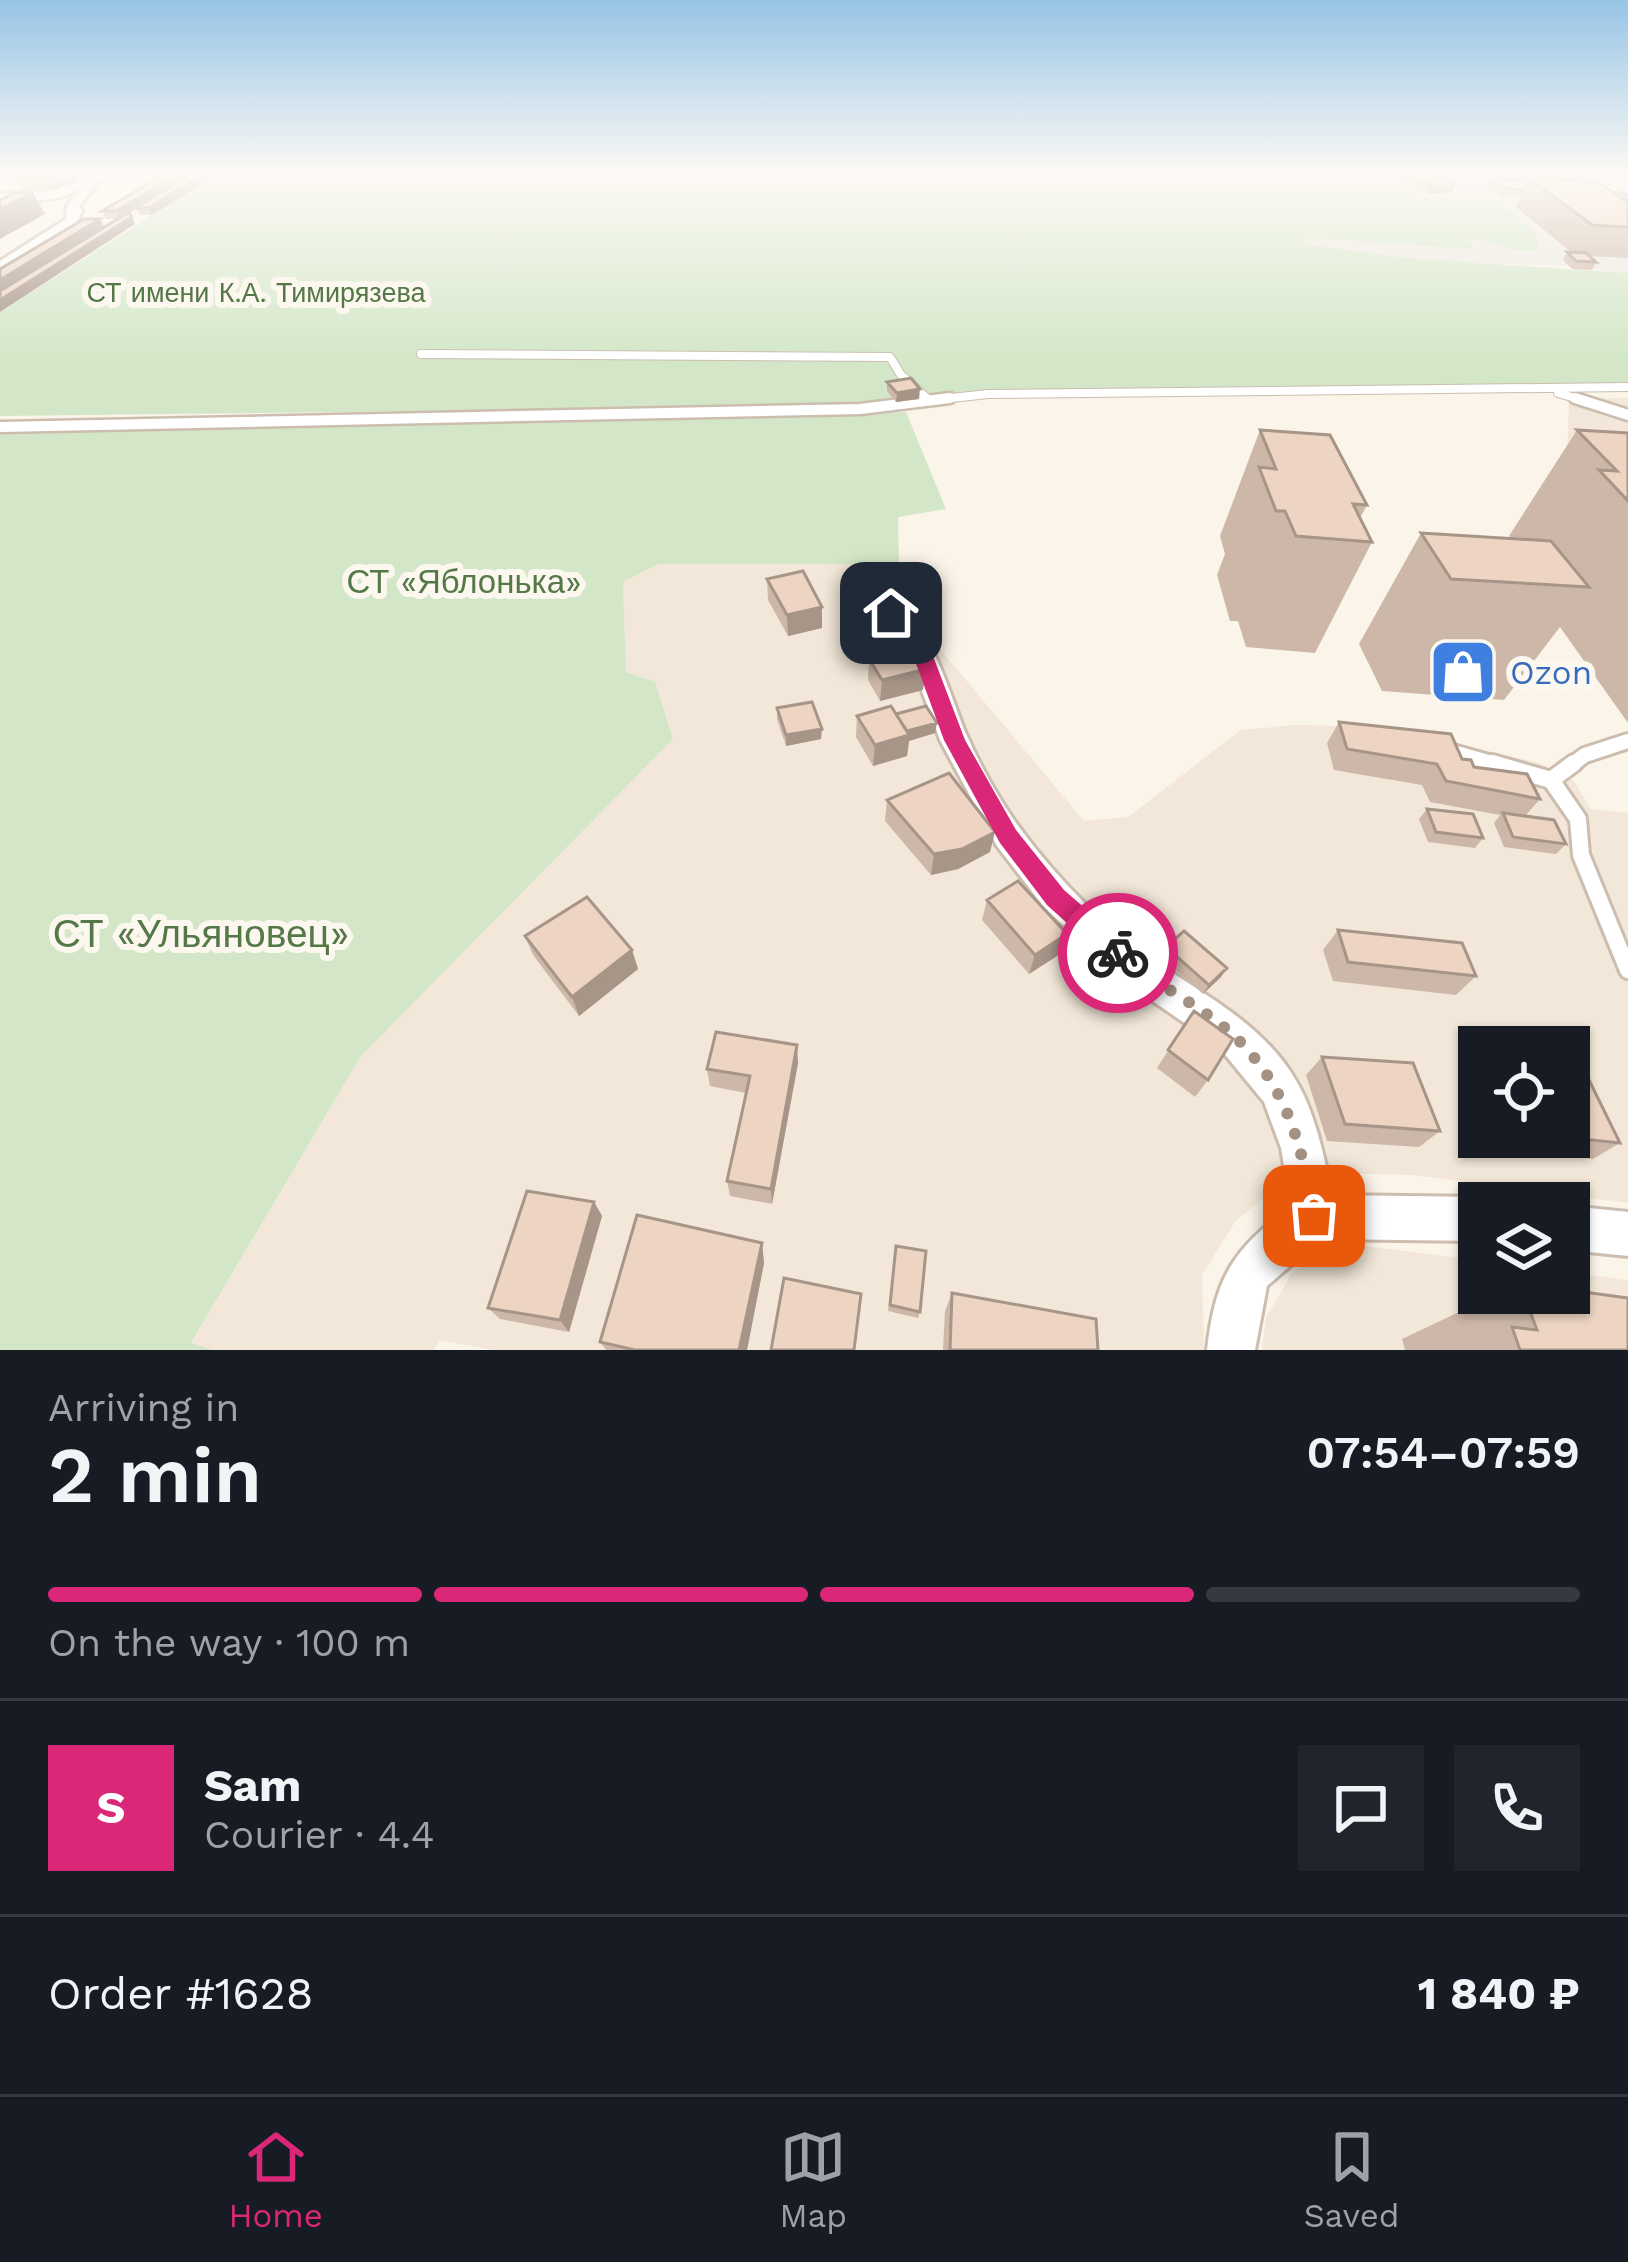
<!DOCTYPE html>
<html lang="en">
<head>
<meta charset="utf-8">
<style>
	body { margin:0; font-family:"Work Sans",sans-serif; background:#20242c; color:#f1f3f6; height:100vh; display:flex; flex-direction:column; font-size:45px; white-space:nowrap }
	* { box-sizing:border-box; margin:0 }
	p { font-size:39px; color:#9ea1a6 }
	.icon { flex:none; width:66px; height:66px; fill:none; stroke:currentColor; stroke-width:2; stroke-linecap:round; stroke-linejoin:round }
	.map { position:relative; height:1350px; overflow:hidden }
	.panel { display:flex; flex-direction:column; background:#171b24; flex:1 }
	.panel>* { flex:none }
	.controls { position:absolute; left:1458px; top:1026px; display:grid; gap:24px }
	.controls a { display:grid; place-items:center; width:132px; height:132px; border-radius:0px; background:#171b24; box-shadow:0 3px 9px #0004; font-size:60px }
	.pin { position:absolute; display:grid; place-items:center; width:102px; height:102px; color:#fff; margin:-51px; border-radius:24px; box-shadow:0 6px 18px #0006 }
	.courier { position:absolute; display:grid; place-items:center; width:120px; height:120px; margin:-60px; border:9px solid #db2777; border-radius:50%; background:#fff; color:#222; box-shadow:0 3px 15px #0007 }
	.overview em { font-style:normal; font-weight:600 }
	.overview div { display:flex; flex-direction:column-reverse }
	.overview { display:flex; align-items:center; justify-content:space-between; height:204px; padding:0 48px }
	h1 { font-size:78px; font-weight:600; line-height:90px }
	.bar { display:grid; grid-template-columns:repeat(4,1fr); gap:18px 12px; align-content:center; height:144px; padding:0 48px }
	.bar i { height:15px; border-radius:9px; background:#363941 }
	.bar .on { background:#db2777 }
	.bar p { grid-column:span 4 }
	.line { display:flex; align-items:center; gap:30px; padding:0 48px; border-top:3px solid #363941 }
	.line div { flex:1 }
	.round { display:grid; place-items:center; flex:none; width:126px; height:126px; border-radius:0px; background:#20242c }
	.tab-bar { display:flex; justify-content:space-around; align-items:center; height:168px; border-top:3px solid #363941; background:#171b24; font-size:33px; color:#9ea1a6 }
	.tab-bar a { display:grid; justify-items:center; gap:6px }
	.tab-bar .on { color:#db2777 }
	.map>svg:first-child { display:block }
</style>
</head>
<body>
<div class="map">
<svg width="1628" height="1350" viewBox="0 0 1628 1350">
	<rect width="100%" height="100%" fill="#fbf4e9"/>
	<path fill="#f2e7d8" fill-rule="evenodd" d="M1628,398V544L1567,464L1569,399Z
		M658,564H899L940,649L1084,821L1128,817L1241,730L1295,725L1389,727L1539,763L1574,781L1591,809L1628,813V1203L1413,1175L1328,1173L1280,1184L1235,1222L1202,1275L1204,1350H493L439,1340L434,1350H214L191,1344L361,1056L460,952L655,683L626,672L623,582ZM1479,1047H1569V1137H1479Z
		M1330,1242L1479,1260V1293H1569V1272L1628,1280V1350H1262L1266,1318L1290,1276Z"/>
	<path fill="#ece7e1" d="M1180,173H1561L1628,219V273L1567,266L1254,255L1212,238Z"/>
	<path fill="#d3e7c8" d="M219,173H1235L1271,183L1296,184L1315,178L1316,173H1362L1424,196L1488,199L1512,211L1538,237L1539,249C1514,256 1496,241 1470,239L1474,249L1306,238L1304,244L1405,258L1628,273V383L992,390L862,406L0,416V312Z
		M906,412L946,509L898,517L899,564H658L623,582L626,672L655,682L673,739L361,1056L191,1343L214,1350H0V432Z"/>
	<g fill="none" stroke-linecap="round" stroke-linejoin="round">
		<defs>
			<path id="service-far4" d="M1600,173L1628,190"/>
			<path id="service-far3" d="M421,354L890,357L901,375L930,401
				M1558,393L1585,401
				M924,401L988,394L1628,387"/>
			<path id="service-far2" d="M1575,398L1628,415
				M0,427L860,409L950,398"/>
			<path id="service-far1" d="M1446,750L1502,766
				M1570,766L1585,755L1628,741"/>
			<path id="service" d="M1492,763L1551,780
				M1574,763L1551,780L1578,819L1581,855L1628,970"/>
			<path id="minor" d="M86,182L96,185L79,206L82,211L76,224L0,271V261L66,219L67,206Z
				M891,605C930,615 952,703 967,736C981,767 1001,803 1022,831C1058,879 1103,925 1152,959C1202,994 1258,1021 1292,1074C1315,1109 1324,1156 1332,1195L1479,1197L1493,1203H1479V1241L1321,1239L1267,1286L1255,1350H1207C1215,1279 1232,1249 1291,1207L1281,1148L1264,1102L1218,1046L1122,980L1044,907L997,846L940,740L910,658L878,613Z
				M1569,1206L1628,1212V1256L1569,1250Z"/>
			<path id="tertiary" d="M101,173H121L58,198L0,204V194L51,191Z"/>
		</defs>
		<use href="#service-far4" stroke="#ccbdaf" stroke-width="9"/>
		<use href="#service-far3" stroke="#ccbdaf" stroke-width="10"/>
		<use href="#service-far2" stroke="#ccbdaf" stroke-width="15"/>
		<use href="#service-far1" stroke="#ccbdaf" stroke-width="20"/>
		<use href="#service" stroke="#ccbdaf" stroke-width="22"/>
		<use href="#minor" stroke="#ccbdaf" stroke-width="6"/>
		<use href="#tertiary" stroke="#ccbdaf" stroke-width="6"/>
		<use href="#service-far4" stroke="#fff" stroke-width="6"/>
		<use href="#service-far3" stroke="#fff" stroke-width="8"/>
		<use href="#service-far2" stroke="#fff" stroke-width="10"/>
		<use href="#service-far1" stroke="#fff" stroke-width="14"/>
		<use href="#service" stroke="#fff" stroke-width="16"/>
		<use href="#minor" fill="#fff" fill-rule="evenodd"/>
		<use href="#tertiary" fill="#fff" fill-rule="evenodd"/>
	</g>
	<path fill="#cdb7a8" d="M13,173H76L80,181L55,190L23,191Z
		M167,173H219L152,215H139L136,209L129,213L135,224L118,219H106L102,211Z
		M1393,173H1427L1455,185L1452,192L1428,194L1391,177Z
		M1547,173L1586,182L1628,196V258L1590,256L1596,262L1592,270L1572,269L1563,260L1567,252H1571L1516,207L1521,196L1504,197L1487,187L1490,180L1544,179Z
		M887,382L919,399L896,402L887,391Z
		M1260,430L1367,505L1360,518L1372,542L1315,653L1246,647L1238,621H1230L1217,575L1225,554L1220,536Z
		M1577,430L1628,433V723L1560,627L1504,700L1382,691L1359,644L1421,533L1511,538L1509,536Z
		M767,579L822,628L788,636L768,600Z
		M846,580L897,586L896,596L856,606L846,591Z
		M848,616L898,627L896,648L864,658L847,637Z
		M869,659L923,690L880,701L868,680Z
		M777,708L821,739L786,746L777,719Z
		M896,714L935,733L909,741L907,756L873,766L856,737L857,716Z
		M1339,722L1462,759L1474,767L1540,799L1525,816L1566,844L1556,854L1504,847L1494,823L1500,815L1430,802L1422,785L1334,770L1327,743Z
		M887,800L990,852L958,869L931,875L885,821Z
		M1427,809L1483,838L1475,848L1428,842L1419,819Z
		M987,900L1060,954L1029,974L982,920Z
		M1338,930L1476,976L1456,995L1333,981L1323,950Z
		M525,936L632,950L638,969L579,1016L533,955Z
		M1166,947L1221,977L1203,994L1161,957Z
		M1194,1011L1208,1080L1195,1097L1157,1068Z
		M1322,1057L1440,1131L1419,1147L1327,1141L1306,1075Z
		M798,1063L772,1204L730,1196L727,1181L746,1093L710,1086L707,1069Z
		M1479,1082V1100L1474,1086Z
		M1494,1137H1569L1620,1143L1593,1159L1499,1149Z
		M594,1202L602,1216L569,1332L500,1319L488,1308Z
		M762,1243L764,1263L747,1350H606L600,1342Z
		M895,1253L920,1312L918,1318L888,1311Z
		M952,1293L1098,1350H943L945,1311Z
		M1499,1293H1569L1628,1350H1405L1402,1339Z"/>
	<path fill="#a79588" d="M46,173H76L80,181L55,190Z
		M180,173H194L120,218L116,211Z
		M205,173H219L152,215L149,208Z
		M1455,185L1452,192L1428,194L1431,186Z
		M33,193L45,214L0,239V209Z
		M132,217L135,224L0,312V300Z
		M100,219L104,227L0,291V280Z
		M920,389L919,399L896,402L897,393Z
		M897,586L896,596L856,606V596Z
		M822,607V628L788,636L787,615Z
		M898,627L896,648L864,658L865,637Z
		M926,669L923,690L880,701L882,680Z
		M937,723L935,733L909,741L907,756L873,766L875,745L900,733Z
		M822,729L821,739L786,746V735Z
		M995,832L990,852L958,869L931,875L934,854Z
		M1067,934L1060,954L1029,974L1035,955Z
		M632,950L638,969L579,1016L572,997Z
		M1227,968L1221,977L1203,994L1209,985Z
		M797,1045L798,1063L772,1204L771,1189Z
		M594,1202L602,1216L569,1332L560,1320Z
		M762,1243L764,1263L747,1350H739Z"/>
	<path fill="#eed5c3" stroke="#a79588" stroke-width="3" d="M167,173H180L116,211H102Z
		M193,173H205L149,208H135Z
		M1400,173H1427L1455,185L1431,186Z
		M1549,173H1575L1587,180L1558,179Z
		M1530,179L1598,182L1628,202V227L1592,225Z
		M1490,180H1529L1525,189H1507Z
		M1614,192L1622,193L1628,196V202Z
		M15,193H33L0,209V200Z
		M129,212L132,217L0,300V291Z
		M84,219H100L0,280V269Z
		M1567,252L1586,253L1596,262L1576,261Z
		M911,378L920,389L897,393L887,382Z
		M1260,430L1330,435L1367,505L1353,504L1372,542L1296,536L1285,511H1276L1259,467L1276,469Z
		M1577,430L1628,433V501L1599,470L1617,471Z
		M1421,533L1551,541L1589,587L1451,579Z
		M803,571L822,607L787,615L767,579Z
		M886,571L897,586L856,596L846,580Z
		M880,606L898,627L865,637L848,616Z
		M911,647L926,669L882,680L869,659Z
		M812,702L822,729L786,735L777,708Z
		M891,706L909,735L875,745L857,716Z
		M926,706L937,723L907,731L896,714Z
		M1339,722L1451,734L1462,759L1471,760L1474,767L1527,774L1540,799L1446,781L1437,764L1347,749Z
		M949,773L995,832L962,849L934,854L887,800Z
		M1427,809L1473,814L1483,838L1436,832Z
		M1503,813L1554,820L1566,844L1513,837Z
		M1018,881L1067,934L1035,955L987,900Z
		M587,897L632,950L572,997L525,936Z
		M1338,930L1462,943L1476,976L1348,962Z
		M1184,931L1227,968L1209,985L1166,947Z
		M1194,1011L1233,1039L1208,1080L1168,1050Z
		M716,1032L797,1045L771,1189L727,1181L750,1076L707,1069Z
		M1322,1057L1413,1063L1440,1131L1345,1124Z
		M1569,1076L1588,1078L1620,1143L1564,1137H1569Z
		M527,1191L594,1202L560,1320L488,1308Z
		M637,1215L762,1243L739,1350H635L600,1342Z
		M896,1246L926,1251L920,1312L890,1305Z
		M784,1278L861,1294L854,1350H771Z
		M1569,1290L1628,1298V1350H1520L1512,1327L1537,1330L1523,1293H1569Z
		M952,1293L1096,1319L1098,1350H950Z"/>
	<linearGradient id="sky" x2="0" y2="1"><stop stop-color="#97c4e6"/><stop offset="0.48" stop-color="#fdfaf5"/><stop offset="1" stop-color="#fdfaf5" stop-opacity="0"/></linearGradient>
	<rect width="1628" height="362" fill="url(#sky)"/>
	<path fill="#db2777" d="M884,609H897L933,656L965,740L1016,830L1064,890L1127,945L1131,953L1127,961H1109L1047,905L1000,843L944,740L914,658L882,613Z"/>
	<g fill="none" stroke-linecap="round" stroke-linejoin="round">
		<path stroke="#a39284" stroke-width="12" stroke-dasharray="0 21.6" d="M1118,953C1153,984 1198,1003 1232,1034C1287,1085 1302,1146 1314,1216"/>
	</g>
	<defs>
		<symbol id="shop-square" viewBox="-11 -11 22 22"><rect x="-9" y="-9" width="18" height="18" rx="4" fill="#3f7fe0" stroke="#fdf8ef"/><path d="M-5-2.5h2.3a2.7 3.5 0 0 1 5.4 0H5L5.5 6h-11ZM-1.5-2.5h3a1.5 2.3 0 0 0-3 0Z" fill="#fff"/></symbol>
	</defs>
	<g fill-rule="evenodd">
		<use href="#shop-square" x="1425" y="634" width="76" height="76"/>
	</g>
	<g text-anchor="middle" stroke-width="12" stroke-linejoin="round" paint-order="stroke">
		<g font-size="27" fill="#547847" stroke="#fdf8ef">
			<text x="256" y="302">СТ имени К.А. Тимирязева</text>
		</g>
		<g font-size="33" fill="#547847" stroke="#fdf8ef">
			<text x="464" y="593">СТ «Яблонька»</text>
		</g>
		<g font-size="33" fill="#366cbe" stroke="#fdf8ef" text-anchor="start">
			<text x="1510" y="684">Ozon</text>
		</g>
		<g font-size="39" fill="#547847" stroke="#fdf8ef">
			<text x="201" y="947">СТ «Ульяновец»</text>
		</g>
	</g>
</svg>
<div class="controls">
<a><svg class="icon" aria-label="locate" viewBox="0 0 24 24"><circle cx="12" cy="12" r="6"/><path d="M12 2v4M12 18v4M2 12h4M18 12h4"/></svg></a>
<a><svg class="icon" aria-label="layers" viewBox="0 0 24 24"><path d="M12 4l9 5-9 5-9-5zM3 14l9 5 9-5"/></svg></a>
</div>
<div class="pin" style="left:1314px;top:1216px;background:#ea580c"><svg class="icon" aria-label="bag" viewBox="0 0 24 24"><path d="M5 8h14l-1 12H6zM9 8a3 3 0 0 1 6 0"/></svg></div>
<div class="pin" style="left:891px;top:613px;background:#1f2937"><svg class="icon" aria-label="home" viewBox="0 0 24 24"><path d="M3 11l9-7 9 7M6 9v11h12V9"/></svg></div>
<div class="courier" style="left:1118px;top:953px"><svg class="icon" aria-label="bike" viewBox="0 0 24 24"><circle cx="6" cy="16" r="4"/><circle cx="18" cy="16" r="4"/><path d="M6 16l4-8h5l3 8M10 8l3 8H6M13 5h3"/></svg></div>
</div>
<section class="panel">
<div class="overview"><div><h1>2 min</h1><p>Arriving in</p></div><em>07:54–07:59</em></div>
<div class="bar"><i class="on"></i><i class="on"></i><i class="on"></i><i></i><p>On the way · 100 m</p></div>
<div class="line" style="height:216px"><b class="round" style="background:#db2777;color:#fff">S</b><div><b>Sam</b><p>Courier · 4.4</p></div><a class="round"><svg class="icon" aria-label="chat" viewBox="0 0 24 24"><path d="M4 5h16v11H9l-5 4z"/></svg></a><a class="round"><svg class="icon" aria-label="phone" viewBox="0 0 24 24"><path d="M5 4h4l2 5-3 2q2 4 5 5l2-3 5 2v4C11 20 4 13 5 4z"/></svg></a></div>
<div class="line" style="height:156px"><div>Order #1628</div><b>1 840 ₽</b></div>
</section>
<nav class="tab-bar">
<a class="on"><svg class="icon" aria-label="home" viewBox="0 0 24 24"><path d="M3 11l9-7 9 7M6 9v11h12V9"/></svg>Home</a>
<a><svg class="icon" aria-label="map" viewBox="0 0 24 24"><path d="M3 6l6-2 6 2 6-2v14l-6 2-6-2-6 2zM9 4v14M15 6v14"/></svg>Map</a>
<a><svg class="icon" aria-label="saved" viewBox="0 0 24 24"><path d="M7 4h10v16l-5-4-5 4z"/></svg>Saved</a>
</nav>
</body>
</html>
